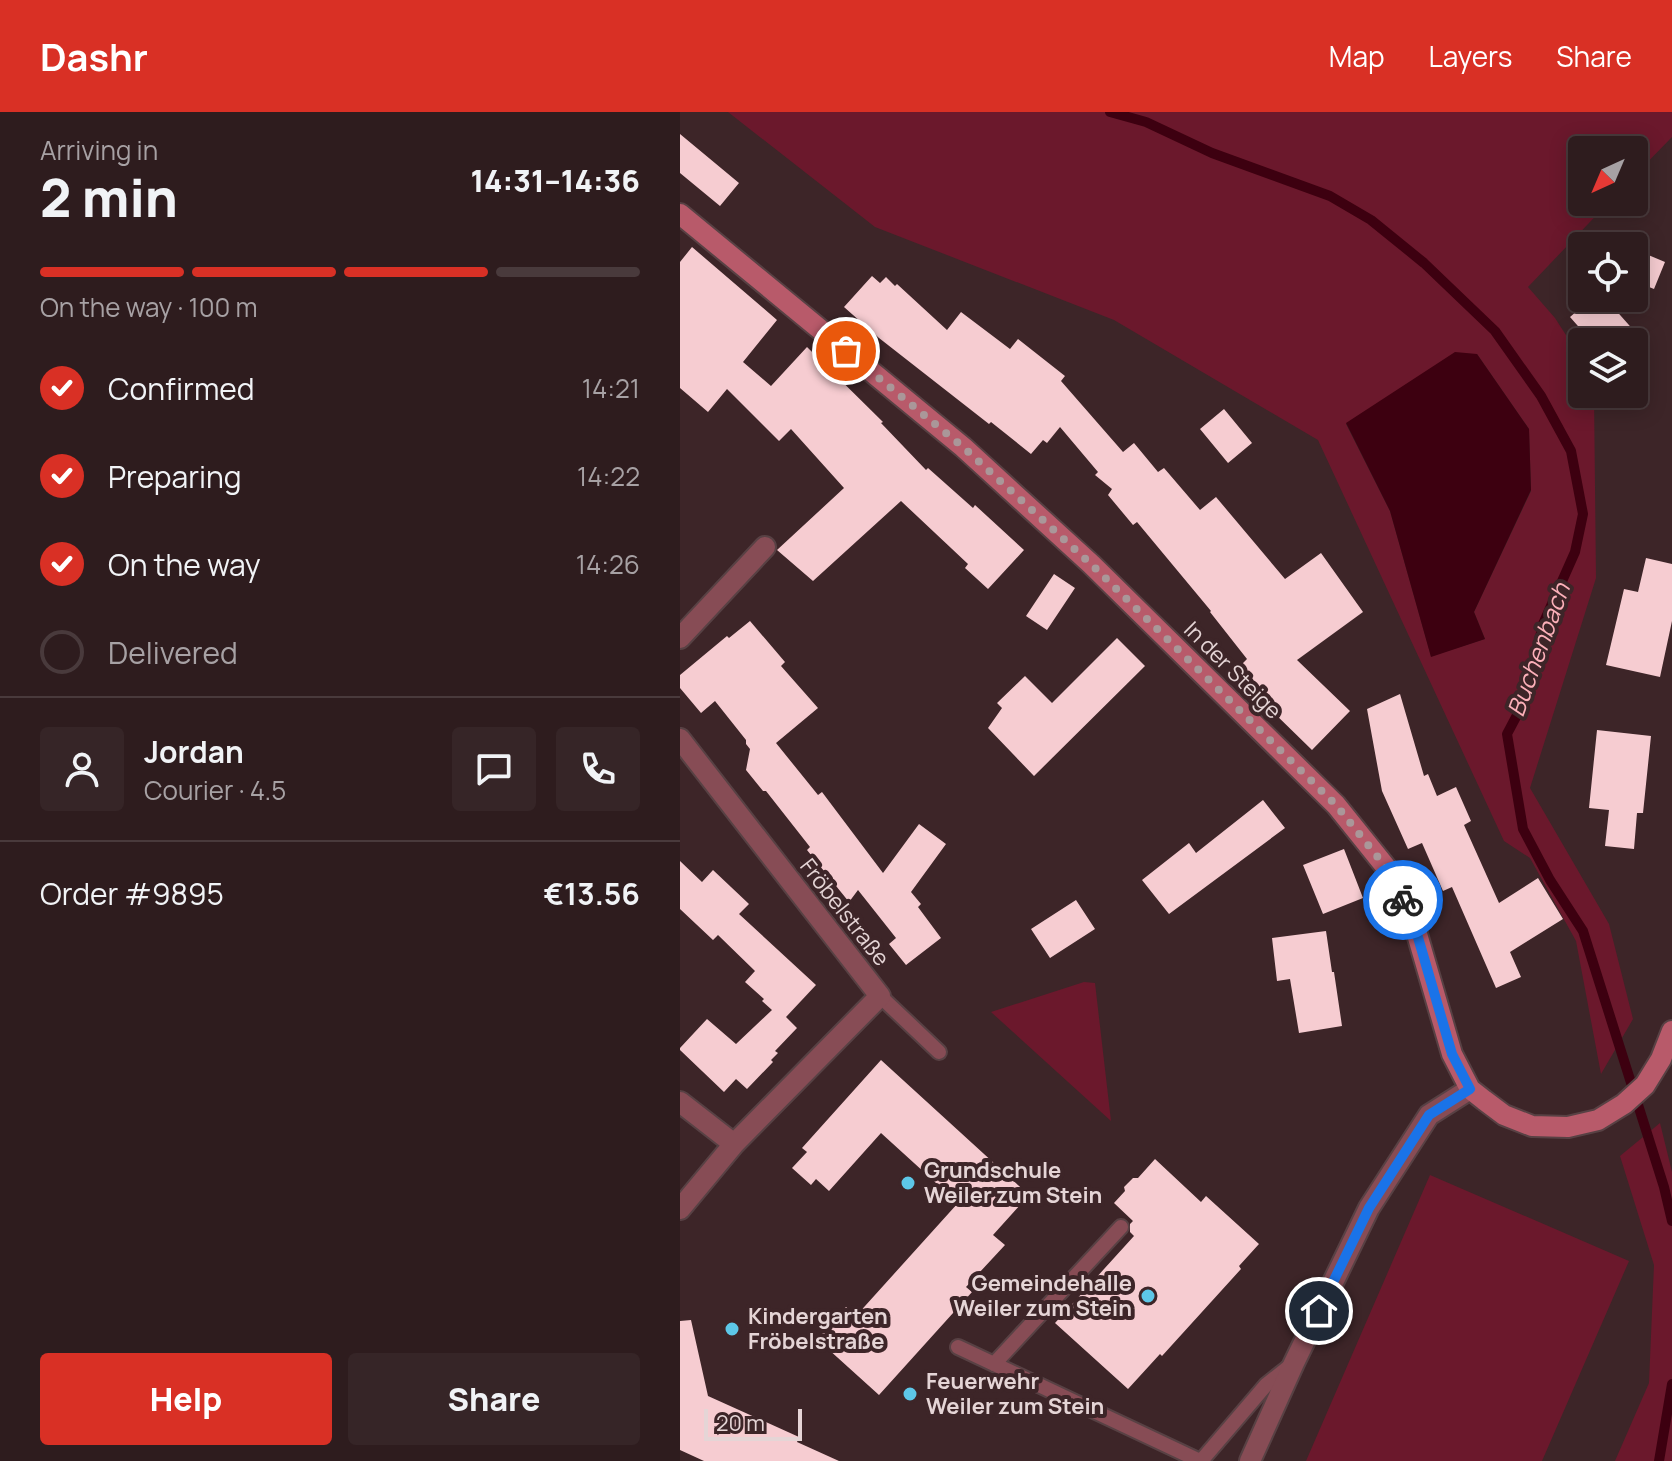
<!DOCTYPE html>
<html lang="en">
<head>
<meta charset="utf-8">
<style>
	body { margin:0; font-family:Manrope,sans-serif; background:#362527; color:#f1f3f6; height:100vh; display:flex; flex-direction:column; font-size:30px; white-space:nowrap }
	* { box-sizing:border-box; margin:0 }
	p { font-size:26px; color:#a7a1a4 }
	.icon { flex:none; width:44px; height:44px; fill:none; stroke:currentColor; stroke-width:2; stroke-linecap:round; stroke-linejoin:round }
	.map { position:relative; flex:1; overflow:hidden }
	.side { display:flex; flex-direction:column; background:#2e1c1e; width:680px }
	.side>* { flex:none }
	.needle { width:52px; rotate:224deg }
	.fabs { position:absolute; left:888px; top:24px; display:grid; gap:16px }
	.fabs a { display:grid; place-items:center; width:80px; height:80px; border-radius:8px; background:#2e1c1e; box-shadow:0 4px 20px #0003,0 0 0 2px #493a3c; font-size:40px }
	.scale { position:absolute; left:24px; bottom:20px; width:98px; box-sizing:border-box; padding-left:8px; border:4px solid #e5d5d6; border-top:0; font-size:22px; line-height:28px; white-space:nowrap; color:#e5d5d6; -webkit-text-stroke:6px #3d2528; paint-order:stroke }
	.pin { position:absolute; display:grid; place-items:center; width:68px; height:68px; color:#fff; margin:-34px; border:4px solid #fff; border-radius:50%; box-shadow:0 2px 8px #0007 }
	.courier { position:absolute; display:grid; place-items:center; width:80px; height:80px; margin:-40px; border:6px solid #1a73e8; border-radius:50%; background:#fff; color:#222; box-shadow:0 2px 10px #0007 }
	.overview em { font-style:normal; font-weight:800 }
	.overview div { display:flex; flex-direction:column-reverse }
	.overview { display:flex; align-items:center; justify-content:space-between; height:136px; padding:0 40px }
	h1 { font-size:52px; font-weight:800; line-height:60px }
	.bar { display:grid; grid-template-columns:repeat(4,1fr); gap:12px 8px; align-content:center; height:96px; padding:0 40px }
	.bar i { height:10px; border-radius:6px; background:#493a3c }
	.bar .active { background:#d93025 }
	.bar p { grid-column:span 4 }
	.line { display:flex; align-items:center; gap:20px; padding:0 40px; border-top:2px solid #493a3c }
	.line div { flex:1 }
	.round { display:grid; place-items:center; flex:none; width:84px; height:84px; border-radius:8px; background:#362527 }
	ol { padding:0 40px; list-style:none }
	li { display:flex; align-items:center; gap:24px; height:88px }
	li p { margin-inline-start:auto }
	li .icon { padding:8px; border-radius:50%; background:#d93025; color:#fff; stroke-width:4 }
	li:last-child { color:#a7a1a4 }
	li i { width:44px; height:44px; border:4px solid #493a3c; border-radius:50% }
	.button { display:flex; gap:16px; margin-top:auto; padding:16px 40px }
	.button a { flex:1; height:92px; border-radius:8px; background:#d93025; color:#fff; font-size:32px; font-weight:800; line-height:92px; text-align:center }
	.button a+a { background:#362527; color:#f1f3f6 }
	header { display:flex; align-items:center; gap:48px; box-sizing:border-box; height:112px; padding:0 40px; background:#d93025; color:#fff }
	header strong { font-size:38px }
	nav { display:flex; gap:44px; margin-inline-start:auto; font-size:28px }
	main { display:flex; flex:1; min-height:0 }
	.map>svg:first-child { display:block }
</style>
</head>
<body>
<header>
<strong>Dashr</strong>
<nav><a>Map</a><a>Layers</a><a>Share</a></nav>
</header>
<main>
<section class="side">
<div class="overview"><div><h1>2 min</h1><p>Arriving in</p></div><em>14:31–14:36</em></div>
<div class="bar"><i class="active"></i><i class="active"></i><i class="active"></i><i></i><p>On the way · 100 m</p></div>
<ol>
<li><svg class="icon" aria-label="check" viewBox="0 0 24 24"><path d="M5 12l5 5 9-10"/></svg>Confirmed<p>14:21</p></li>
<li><svg class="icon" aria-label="check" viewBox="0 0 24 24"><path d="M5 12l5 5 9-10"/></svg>Preparing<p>14:22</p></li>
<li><svg class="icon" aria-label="check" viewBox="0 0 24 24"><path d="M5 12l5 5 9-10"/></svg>On the way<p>14:26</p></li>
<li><i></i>Delivered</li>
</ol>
<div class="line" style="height:144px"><a class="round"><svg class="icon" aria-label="person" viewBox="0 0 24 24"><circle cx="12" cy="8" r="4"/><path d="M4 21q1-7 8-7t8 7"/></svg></a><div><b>Jordan</b><p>Courier · 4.5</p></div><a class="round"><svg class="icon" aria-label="chat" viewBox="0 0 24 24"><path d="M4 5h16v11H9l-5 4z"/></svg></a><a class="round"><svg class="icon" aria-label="phone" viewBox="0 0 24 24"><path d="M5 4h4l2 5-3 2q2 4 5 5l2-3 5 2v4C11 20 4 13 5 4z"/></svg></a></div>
<div class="line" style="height:104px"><div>Order #9895</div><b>€13.56</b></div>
<div class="button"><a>Help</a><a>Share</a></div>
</section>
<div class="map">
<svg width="992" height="1349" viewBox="0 0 992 1349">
	<rect width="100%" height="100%" fill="#3d2528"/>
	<path fill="#6b182c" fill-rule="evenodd" d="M48,0H992V25L954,64V38H902V90H929L848,175L875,206L902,248V282H914L916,466L850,676L929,812L953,907L921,962L896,829L850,746L824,729L638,328L434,208L195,115ZM797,242L849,317L851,379L794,500L805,527L751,544L710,399L666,312Z
		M404,870L415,871L431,1009L311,900Z
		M980,1011L992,1060V1349H935L969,1271L974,1153L940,1044Z
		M750,1063L949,1149L862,1349H626Z"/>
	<path fill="#3d0010" d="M775,240L797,242L849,317L851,378L794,500L805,527L751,545L710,399L666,311Z"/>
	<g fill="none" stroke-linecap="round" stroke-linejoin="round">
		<path stroke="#3d0010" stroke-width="10" d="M430,0L466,10L532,41L650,84L691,108L744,151L815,219L861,284L891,339L903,402L895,440L863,512L846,586L827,622L843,717L870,768L903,819L984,1075L992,1109
			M979,1349L992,1272"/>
	</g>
	<path fill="#f6ccd1" d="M0,22L59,71L40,94L0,61Z
		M12,135L97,208L63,250L91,274L127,235L203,310L201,311L246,358L248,356L293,396L295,393L344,438L308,477L285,456L288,452L221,389L133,469L97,438L164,376L111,317L99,329L47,277L28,300L0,276V150Z
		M954,137L985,150L974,177L954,169Z
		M192,164L200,171L206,165L215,174L217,172L267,218L281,200L330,237L338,227L385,264L381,269L443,340L454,331L478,360L484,356L520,398L536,385L605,467L641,441L683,500L617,548L670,599L632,638L553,561L567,547L530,500L531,499L457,410L453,413L428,383L432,377L415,363L418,360L380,315L367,331L363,328L351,342L311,310L309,312L199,226L164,195Z
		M912,186H925L964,230H912L890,205Z
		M544,297L572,331L548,351L520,317Z
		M966,446L992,452V509L980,565L926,553L944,477L958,480Z
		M374,462L395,476L367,518L346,504Z
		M70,509L105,550L101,554L138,596L96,631L138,683L142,680L203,761L239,712L266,732L231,780L241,792L238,795L261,826L226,853L209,832L216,826L178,778L169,790L127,738L130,735L86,679H83L66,658L70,637L66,632V628L35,589L21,601L0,576V563L47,524L49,526Z
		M437,526L465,554L354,664L308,616L322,596L317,591L345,564L372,591Z
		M720,582L744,664L748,662L757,684L776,675L791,709L784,713L819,791L858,766L883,807L830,840L841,865L816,876L772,775L763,779L742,731L728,737L702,679L687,597Z
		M917,618L971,624L963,701H957L954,737L925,734L929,698L909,696Z
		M583,688L605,716L489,802L462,768L509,731L516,741Z
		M664,737L683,786L643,802L623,753Z
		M0,749L22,770L33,758L69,792L59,802L136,873L106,905L117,916L95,939L98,941L91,948L93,950L67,977L56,967L44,980L0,938V936L27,907L56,932L92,898L82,889L84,887L65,870L75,859L38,823L33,828L0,797Z
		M396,788L415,817L370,846L351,817Z
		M646,819L652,860H654L662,914L619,921L610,867L597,869L592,826Z
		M201,948L349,1083L313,1123L325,1133L286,1175L292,1180L199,1283L137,1227L166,1195L176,1204L278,1091L201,1021L149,1079L136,1067L131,1073L112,1056L127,1040L122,1036Z
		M475,1047L521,1090L526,1084L579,1132L559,1154L561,1157L482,1244L480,1242L448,1277L375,1211L454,1124L450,1120V1112L453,1109L434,1091L445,1079L444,1075L453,1066H458Z
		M11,1208L28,1284L119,1325L117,1330L159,1349H24L0,1338V1209Z"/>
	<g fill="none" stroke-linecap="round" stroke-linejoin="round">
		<defs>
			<path id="service" d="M200,884L259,940
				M278,1235L520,1349
				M314,1252L441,1115
				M521,1349L586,1273L610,1254"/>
			<path id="minor" d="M0,526L85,435
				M0,627L200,884L54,1032L0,1097
				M0,990L54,1032
				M570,1349L614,1251L689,1096L749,1003L790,977"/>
			<path id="secondary" d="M0,102L283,335L411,452L656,693L713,764L737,822L772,942L790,977L804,988L824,1003L852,1014L888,1015L918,1008L944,992L965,973L981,947L992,919"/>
		</defs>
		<use href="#service" stroke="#584144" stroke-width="18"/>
		<use href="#minor" stroke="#584144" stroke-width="24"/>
		<use href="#secondary" stroke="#584144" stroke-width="24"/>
		<use href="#service" stroke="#874c55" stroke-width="14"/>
		<use href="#minor" stroke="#874c55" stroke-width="20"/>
		<use href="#secondary" stroke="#b85a6a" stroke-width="20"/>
	</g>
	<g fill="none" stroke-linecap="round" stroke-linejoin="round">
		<path stroke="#aa9799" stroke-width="8" stroke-dasharray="0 14.4" d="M166,239L283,335L411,452L656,693L713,764L723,788"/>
		<path stroke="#1a73e8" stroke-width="10" d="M639,1199L689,1096L749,1003L790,977L772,942L737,822L723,788"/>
	</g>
	<g fill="#5dc7e8" stroke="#3d2528" stroke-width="3">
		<circle cx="228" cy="1071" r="8"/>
		<circle cx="468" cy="1184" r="8"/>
		<circle cx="52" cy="1217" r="8"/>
		<circle cx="230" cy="1282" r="8"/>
	</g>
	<g text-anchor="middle" stroke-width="8" stroke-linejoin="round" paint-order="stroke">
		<g font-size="22" fill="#e5d5d6" stroke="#3d2528">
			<text transform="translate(553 558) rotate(45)" y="8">In der Steige</text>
			<text transform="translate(165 800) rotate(52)" y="8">Fröbelstraße</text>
		</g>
		<g font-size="22" font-weight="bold" fill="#e5d5d6" stroke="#3d2528" text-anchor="start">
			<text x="244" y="1066">Grundschule<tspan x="244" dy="25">Weiler zum Stein</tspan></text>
			<text x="452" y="1179" text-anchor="end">Gemeindehalle<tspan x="452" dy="25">Weiler zum Stein</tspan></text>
			<text x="68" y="1212">Kindergarten<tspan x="68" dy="25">Fröbelstraße</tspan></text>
			<text x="246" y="1277">Feuerwehr<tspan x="246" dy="25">Weiler zum Stein</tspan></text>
		</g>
		<g font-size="24" font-style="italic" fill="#fcb0b9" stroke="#3d2528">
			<text transform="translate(859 538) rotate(-70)" y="8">Buchenbach</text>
		</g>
	</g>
</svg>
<div class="fabs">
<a><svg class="needle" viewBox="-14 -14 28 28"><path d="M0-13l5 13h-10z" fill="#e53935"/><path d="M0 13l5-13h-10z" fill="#a7a1a4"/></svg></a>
<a><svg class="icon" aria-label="locate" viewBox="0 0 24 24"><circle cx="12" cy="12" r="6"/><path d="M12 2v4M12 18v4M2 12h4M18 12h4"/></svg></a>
<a><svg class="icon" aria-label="layers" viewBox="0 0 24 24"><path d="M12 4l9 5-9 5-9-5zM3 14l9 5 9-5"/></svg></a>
</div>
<div class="scale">20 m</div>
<div class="pin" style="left:166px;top:239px;background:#ea580c"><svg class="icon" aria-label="bag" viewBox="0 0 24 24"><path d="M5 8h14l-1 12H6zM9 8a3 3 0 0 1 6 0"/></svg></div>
<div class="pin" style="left:639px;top:1199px;background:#1f2937"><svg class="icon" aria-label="home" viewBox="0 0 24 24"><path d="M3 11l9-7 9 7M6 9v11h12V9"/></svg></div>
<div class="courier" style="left:723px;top:788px"><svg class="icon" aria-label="bike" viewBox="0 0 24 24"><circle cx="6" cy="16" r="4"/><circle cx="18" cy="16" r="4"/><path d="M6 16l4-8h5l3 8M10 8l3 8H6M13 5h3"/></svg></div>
</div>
</main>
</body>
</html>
